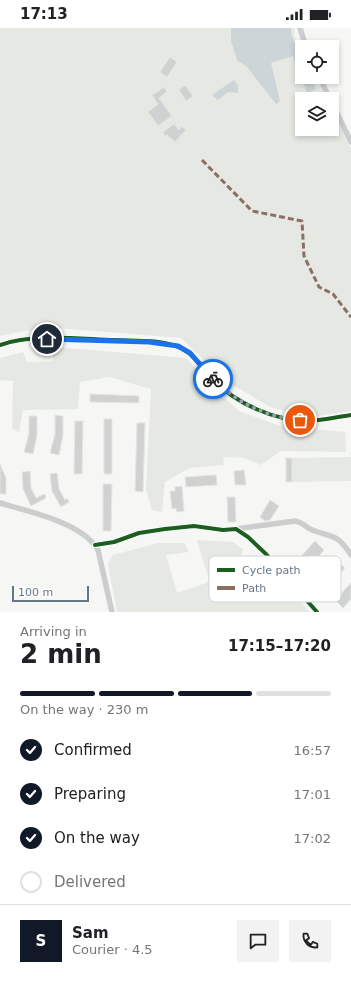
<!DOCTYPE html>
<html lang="en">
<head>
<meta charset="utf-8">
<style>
	body { margin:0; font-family:"DejaVu Sans",sans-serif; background:#f2f2f2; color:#202124; height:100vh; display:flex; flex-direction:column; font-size:15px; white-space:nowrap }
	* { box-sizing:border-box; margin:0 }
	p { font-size:13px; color:#757577 }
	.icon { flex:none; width:22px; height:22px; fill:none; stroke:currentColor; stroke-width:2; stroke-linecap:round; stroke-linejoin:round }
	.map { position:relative; height:584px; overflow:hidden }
	.panel { display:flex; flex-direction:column; background:#fff; flex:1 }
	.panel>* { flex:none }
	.buttons { position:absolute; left:295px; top:12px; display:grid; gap:8px }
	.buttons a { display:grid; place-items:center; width:44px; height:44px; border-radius:0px; background:#fff; box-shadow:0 2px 6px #0003; font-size:20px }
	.scale { position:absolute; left:12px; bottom:10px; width:77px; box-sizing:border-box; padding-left:4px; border:2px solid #667685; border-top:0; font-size:11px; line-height:14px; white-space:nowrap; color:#667685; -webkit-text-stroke:3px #fff; paint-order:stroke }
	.pin { position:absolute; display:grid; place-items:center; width:34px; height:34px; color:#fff; margin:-17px; border:2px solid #fff; border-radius:50%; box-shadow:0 1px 4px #0007 }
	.courier { position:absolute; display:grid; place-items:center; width:40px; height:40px; margin:-20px; border:3px solid #1a73e8; border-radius:50%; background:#fff; color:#222; box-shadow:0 1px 5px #0007 }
	.head em { font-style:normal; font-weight:600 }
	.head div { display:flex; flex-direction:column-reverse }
	.head { display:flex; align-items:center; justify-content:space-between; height:68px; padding:0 20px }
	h1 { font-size:26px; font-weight:600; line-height:30px }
	.bar { display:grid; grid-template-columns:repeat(4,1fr); gap:6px 4px; align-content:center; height:48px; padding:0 20px }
	.bar i { height:5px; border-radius:3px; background:#e0e0e0 }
	.bar .active { background:#111827 }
	.bar p { grid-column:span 4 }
	.line { display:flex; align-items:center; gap:10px; padding:0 20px; border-top:1px solid #e0e0e0 }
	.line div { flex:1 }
	.round { display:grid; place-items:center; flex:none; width:42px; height:42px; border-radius:0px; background:#f2f2f2 }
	ol { padding:0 20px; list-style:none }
	li { display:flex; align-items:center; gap:12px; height:44px }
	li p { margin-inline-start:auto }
	li .icon { padding:4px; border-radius:50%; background:#111827; color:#fff; stroke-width:4 }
	li:last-child { color:#757577 }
	li i { width:22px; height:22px; border:2px solid #e0e0e0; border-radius:50% }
	.status { display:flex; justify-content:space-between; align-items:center; height:28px; padding:0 20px; background:#fff; direction:ltr }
	.status svg { height:11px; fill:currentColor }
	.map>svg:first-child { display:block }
</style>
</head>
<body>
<div class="status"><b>17:13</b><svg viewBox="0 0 49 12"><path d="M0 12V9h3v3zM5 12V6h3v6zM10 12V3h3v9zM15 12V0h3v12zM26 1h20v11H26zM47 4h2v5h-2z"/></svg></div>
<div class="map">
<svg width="351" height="584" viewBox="0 0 351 584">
	<rect width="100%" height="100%" fill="#f6f6f5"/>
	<path fill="#e6e9e3" d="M0,0H295L294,7L302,23V49H315L326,71H302V101H332V83L351,121V383L311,389L270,379L226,353L181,310L45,299L0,308Z
		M54,319L186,330L214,361L239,383L280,398L345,404L346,424L281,423L261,437L244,430L223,429L224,437L190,440L165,454L162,484L152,482L146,462L151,361L109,349L80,354L78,381L23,382L19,404L12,401L13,353L0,352V330L23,324L27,334L53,333Z
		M351,429V453L292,454V430Z
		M197,512L233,514L243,521L240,532L232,547L261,563L298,569L309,584H117L108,536L113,527L158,515H185L189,524L166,527L177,565L206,555L209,552Z"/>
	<path fill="#ced5d8" d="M231,0H291V5L302,33V49H310L316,61L307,65L293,28L271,35L280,73L276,76L247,39L237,32L231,13Z
		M234,52L238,58V65L228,64L218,72L212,67Z"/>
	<path fill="#d0d1d1" stroke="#e5e5e4" d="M170,29L177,34L167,49L160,44Z
		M185,57L193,68L186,73L179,62Z
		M164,59L167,64L159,70L172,88L158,98L148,84L158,76L152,67Z
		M174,96L179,102L182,98L186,102L175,114L167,107L165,108L163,104Z
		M90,366L139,368V375L90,374Z
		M55,387L63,388V407L59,427L50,425L55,406Z
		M29,388H37V407L33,426L24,424L29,406Z
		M104,391H112V446H104Z
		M75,393H83L82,446H74Z
		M137,395H145L143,464L135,463Z
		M286,430H292V454H286Z
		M0,436L6,450V466H0Z
		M244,442L246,457H235L234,443Z
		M30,443L31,460L36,470L45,466L46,470L31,478L23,461L22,444Z
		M57,445L59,461L65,472L67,470L69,474L61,479L52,463L50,446Z
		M216,447L217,457L186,459L185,449Z
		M103,456H112L111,503H103Z
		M182,458L184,483L177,484L176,480L172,481L170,463H175V459Z
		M227,469H235L236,494H228Z
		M270,472L279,478L270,492L265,493L260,489Z
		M315,513L324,522L304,545L294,536Z
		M337,533L345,540L324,563L316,556Z
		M351,555V571L343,580L335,572Z"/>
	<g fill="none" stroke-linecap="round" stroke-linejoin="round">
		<path stroke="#cccdce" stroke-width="5.5" d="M300,0L306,19
			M319,49L330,71
			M332,75L351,114
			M0,317C34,305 80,311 115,312C135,313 160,311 178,319C194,325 202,340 213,352C237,376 275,393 309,393C323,392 337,389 351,387
			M0,475C29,484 82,494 98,522L112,584
			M236,501L295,493C303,494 307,501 315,503C335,510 338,507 351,527
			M95,517L114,514L139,505L165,501L194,498L223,502L236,501L248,509L266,526L317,584"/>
		<path stroke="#8d6e63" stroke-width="3" stroke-dasharray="6 3" stroke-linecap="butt" d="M202,132L252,183L302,193L304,228L319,259L333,266L351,289"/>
		<defs>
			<path id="cycleway" d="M0,317C34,305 80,311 115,312C135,313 160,311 178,319C194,325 202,340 213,352C237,376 275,393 309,393C323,392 337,389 351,387
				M95,517L114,514L139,505L165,501L194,498L223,502L236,501L248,509L266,526L317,584"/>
		</defs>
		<use href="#cycleway" stroke="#fff" stroke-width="6"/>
		<use href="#cycleway" stroke="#1b5e20" stroke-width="4"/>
	</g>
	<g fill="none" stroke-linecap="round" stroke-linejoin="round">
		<path stroke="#98a3ac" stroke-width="4" stroke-dasharray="0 7.2" d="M213,351C236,374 267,390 300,392"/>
		<path stroke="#1a73e8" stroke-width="5" d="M47,311L149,314L178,318L190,325L213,351"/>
	</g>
	<rect x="209" y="528" width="132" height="46" rx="6" fill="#fff" stroke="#d1d6da" stroke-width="1"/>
	<rect x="217" y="540" width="18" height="4" fill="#1b5e20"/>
	<rect x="217" y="558" width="18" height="4" fill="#8d6e63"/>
	<g font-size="11" fill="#667685">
		<text x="242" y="546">Cycle path</text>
		<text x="242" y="564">Path</text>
	</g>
</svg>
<div class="buttons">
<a><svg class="icon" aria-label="locate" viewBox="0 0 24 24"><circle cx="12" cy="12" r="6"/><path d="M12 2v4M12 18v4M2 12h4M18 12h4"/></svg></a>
<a><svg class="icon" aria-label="layers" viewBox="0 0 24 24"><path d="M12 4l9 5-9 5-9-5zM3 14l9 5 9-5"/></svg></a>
</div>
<div class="scale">100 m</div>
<div class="pin" style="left:300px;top:392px;background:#ea580c"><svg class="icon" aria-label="bag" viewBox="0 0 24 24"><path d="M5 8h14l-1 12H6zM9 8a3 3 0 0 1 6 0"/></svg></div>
<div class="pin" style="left:47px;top:311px;background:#1f2937"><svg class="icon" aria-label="home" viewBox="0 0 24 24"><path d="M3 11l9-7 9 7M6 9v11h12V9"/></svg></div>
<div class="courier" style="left:213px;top:351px"><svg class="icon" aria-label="bike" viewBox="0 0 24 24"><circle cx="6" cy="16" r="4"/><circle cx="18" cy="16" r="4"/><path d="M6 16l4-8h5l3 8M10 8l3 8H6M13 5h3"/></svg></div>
</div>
<section class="panel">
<div class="head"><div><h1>2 min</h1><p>Arriving in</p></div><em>17:15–17:20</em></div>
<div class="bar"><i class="active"></i><i class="active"></i><i class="active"></i><i></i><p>On the way · 230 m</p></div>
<ol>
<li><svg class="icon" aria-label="check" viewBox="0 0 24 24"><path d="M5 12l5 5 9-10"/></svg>Confirmed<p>16:57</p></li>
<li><svg class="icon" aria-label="check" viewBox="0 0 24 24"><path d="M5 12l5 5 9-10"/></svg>Preparing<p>17:01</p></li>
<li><svg class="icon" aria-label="check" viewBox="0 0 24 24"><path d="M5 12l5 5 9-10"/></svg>On the way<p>17:02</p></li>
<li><i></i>Delivered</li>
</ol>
<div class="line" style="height:72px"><b class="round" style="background:#111827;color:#fff">S</b><div><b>Sam</b><p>Courier · 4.5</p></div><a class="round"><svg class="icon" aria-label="chat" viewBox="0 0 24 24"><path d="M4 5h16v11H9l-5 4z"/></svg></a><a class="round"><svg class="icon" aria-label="phone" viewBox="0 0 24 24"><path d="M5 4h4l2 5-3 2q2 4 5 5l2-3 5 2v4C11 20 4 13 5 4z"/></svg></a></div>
</section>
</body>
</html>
